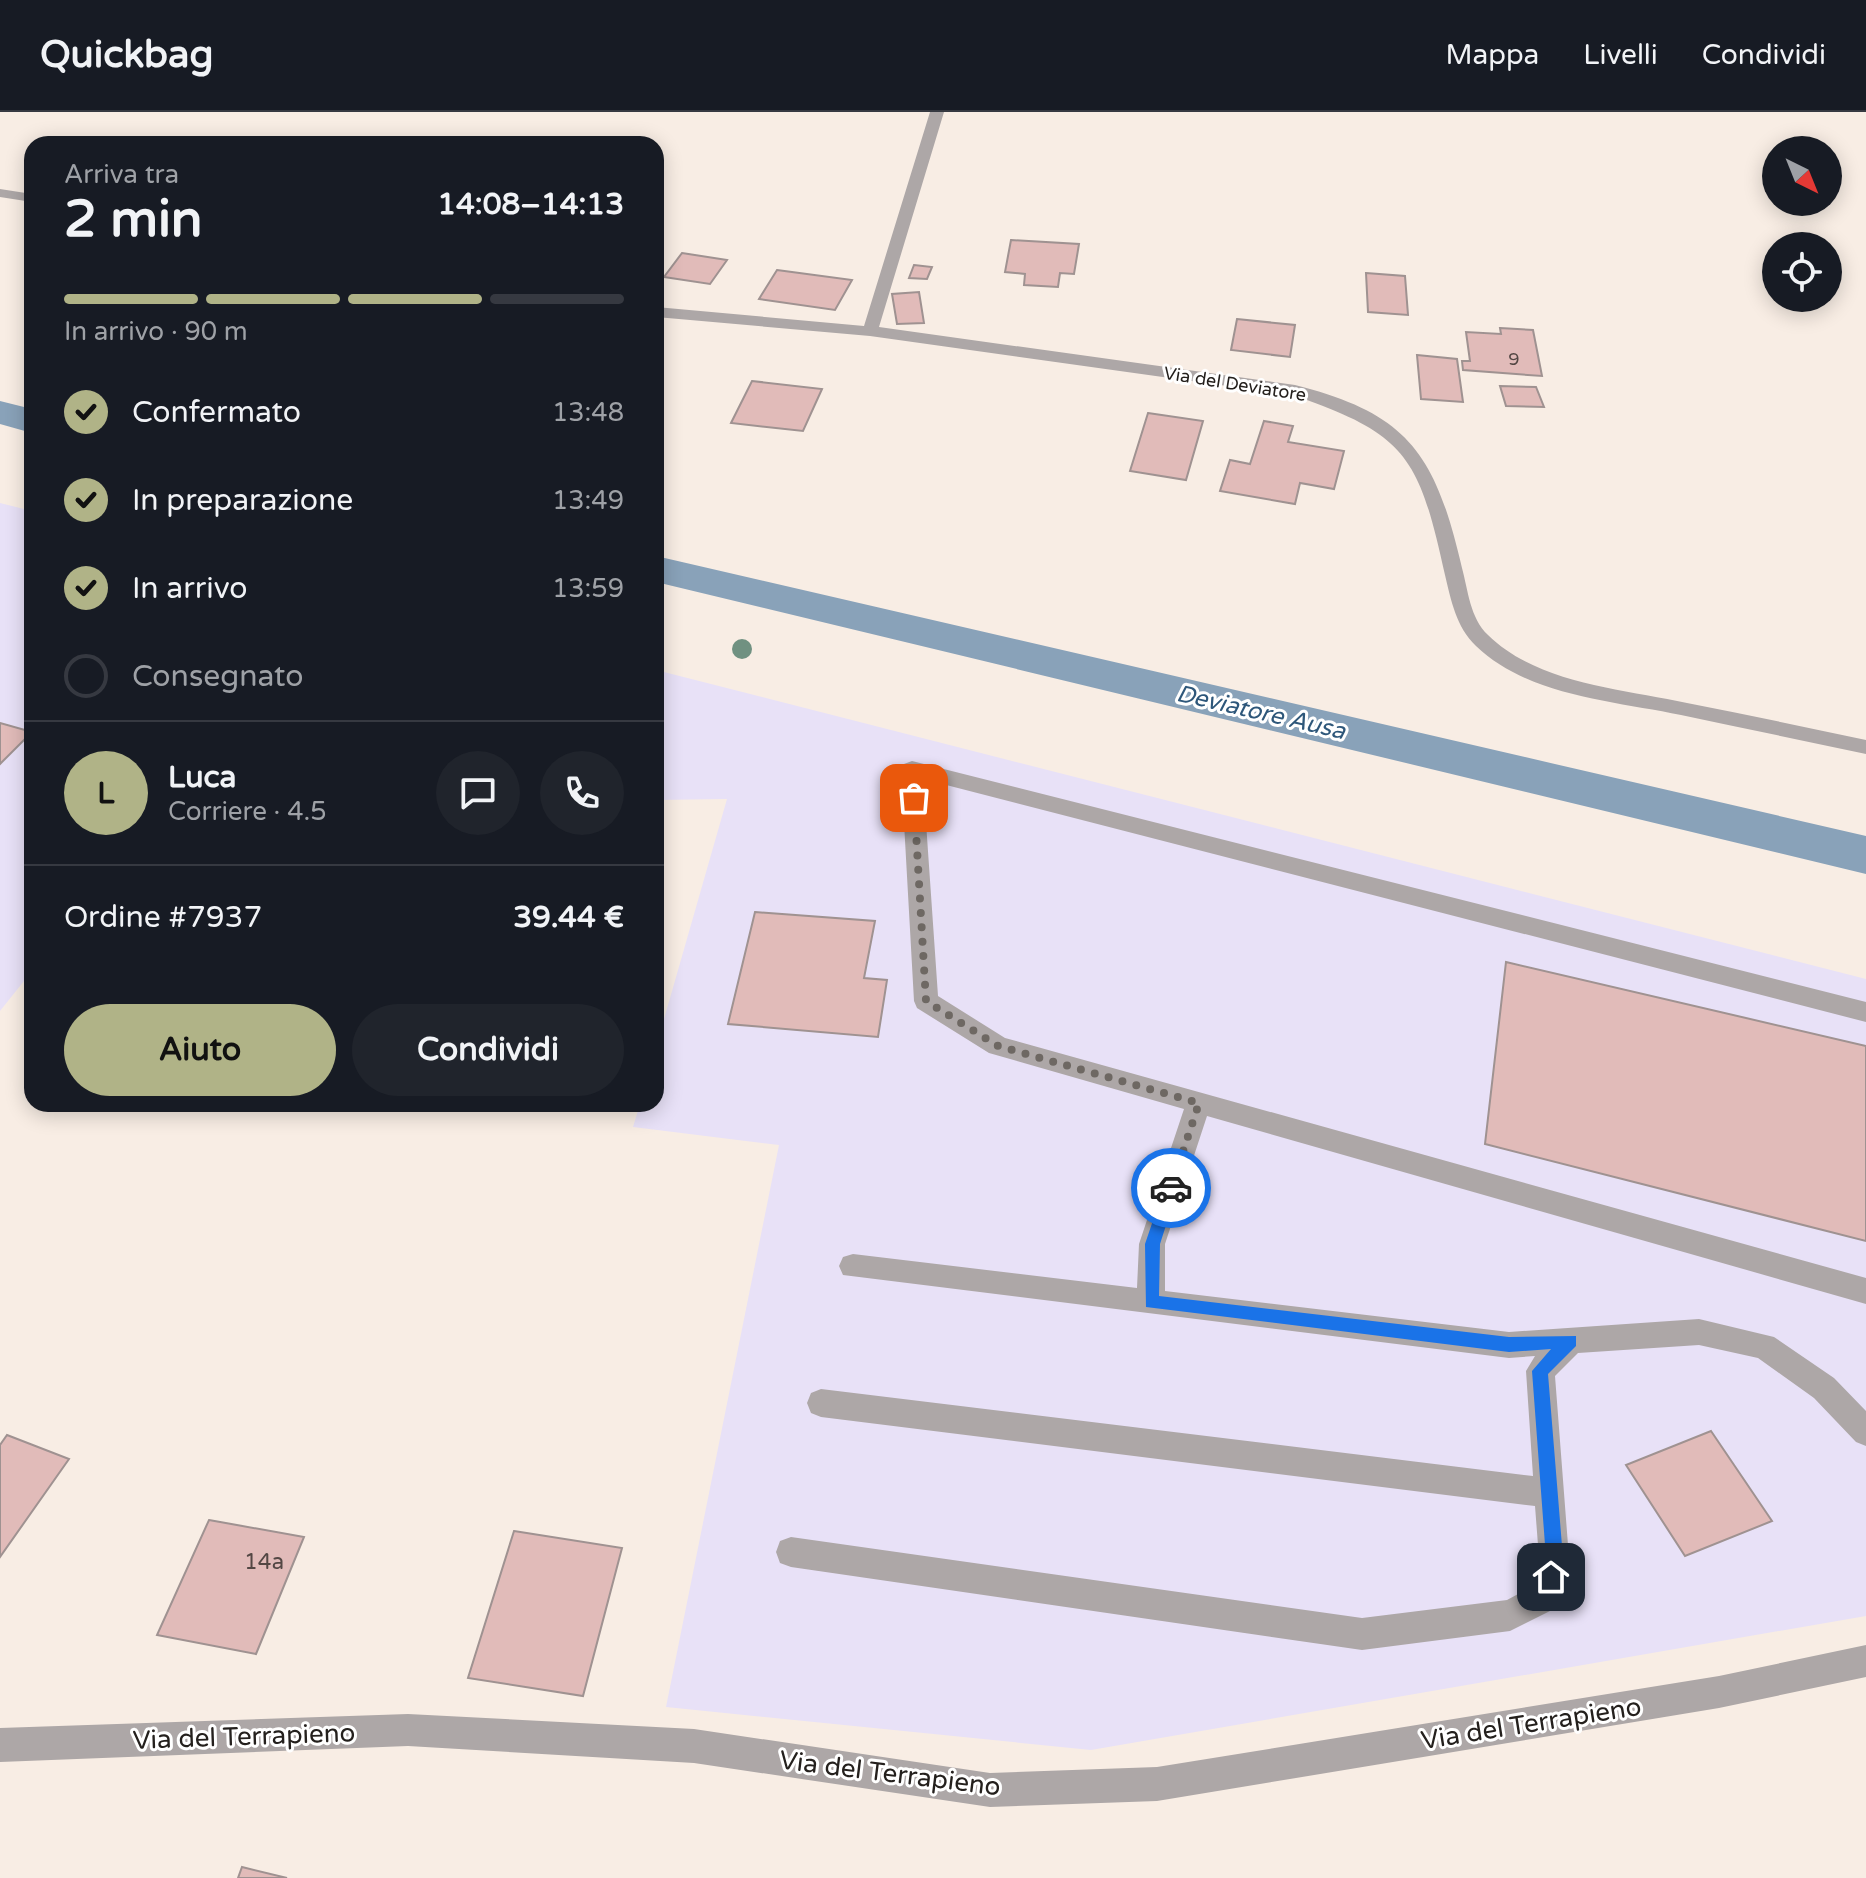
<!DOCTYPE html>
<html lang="it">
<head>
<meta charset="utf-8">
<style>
	body { margin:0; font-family:"Varela Round",sans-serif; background:#20242c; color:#f1f3f6; height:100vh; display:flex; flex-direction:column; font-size:30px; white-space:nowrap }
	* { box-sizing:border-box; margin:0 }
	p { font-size:26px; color:#9ea1a6 }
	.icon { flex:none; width:44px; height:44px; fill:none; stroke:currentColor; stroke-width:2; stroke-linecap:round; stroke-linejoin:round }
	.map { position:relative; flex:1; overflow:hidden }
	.details { position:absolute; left:24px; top:24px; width:640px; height:976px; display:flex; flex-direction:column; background:#171b24; border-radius:24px; box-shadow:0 4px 20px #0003 }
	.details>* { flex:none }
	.needle { width:52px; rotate:137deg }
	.controls { position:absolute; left:1762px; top:24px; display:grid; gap:16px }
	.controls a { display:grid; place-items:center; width:80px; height:80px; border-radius:50%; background:#171b24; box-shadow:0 4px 20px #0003; font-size:40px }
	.pin { position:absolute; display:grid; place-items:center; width:68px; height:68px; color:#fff; margin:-34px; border-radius:16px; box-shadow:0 4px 12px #0006 }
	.courier { position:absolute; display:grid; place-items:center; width:80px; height:80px; margin:-40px; border:6px solid #1a73e8; border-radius:50%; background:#fff; color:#222; box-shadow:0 2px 10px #0007 }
	.headline em { font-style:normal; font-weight:800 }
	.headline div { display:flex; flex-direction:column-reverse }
	.headline { display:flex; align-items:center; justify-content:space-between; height:136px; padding:0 40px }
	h1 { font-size:52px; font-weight:800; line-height:60px }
	.bar { display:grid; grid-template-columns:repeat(4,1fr); gap:12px 8px; align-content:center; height:96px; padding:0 40px }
	.bar i { height:10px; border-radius:6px; background:#363941 }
	.bar .on { background:#b0b387 }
	.bar p { grid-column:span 4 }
	.line { display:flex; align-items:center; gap:20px; padding:0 40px; border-top:2px solid #363941 }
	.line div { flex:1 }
	.round { display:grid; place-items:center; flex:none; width:84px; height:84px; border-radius:42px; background:#20242c }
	ol { padding:0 40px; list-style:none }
	li { display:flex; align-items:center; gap:24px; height:88px }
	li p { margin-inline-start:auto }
	li .icon { padding:8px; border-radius:50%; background:#b0b387; color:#111; stroke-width:4 }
	li:last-child { color:#9ea1a6 }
	li i { width:44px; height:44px; border:4px solid #363941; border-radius:50% }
	.button { display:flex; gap:16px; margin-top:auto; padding:16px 40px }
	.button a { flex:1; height:92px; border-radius:48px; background:#b0b387; color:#111; font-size:32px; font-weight:800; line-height:92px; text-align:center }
	.button a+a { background:#20242c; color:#f1f3f6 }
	header { display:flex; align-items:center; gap:48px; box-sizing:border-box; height:112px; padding:0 40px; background:#171b24; border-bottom:2px solid #363941 }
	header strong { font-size:38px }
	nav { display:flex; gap:44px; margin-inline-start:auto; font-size:28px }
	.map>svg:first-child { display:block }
</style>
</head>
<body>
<header>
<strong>Quickbag</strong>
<nav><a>Mappa</a><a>Livelli</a><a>Condividi</a></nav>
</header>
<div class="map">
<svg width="1866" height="1766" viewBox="0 0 1866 1766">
	<rect width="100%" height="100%" fill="#f8ede4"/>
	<path fill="#e8e1f7" d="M0,391L32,399V859L0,899Z
		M656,558L1866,867V1504L1091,1638L666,1595L779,1033L633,1015L640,992H656V935L727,687L656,688Z"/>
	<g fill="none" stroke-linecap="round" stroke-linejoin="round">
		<path fill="#89a2b9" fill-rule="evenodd" d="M0,289L32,297V321L0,312Z
			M656,444L1866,724V762L656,470Z"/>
	</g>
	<path fill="#e1bbb9" stroke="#9f9291" stroke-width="2" d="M1011,128L1079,132L1074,162L1060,161L1058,175L1024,173L1025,162L1005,160Z
		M682,141L727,148L710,172L664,165Z
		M914,153L932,155L927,167L909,166Z
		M777,158L852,168L835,198L759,187Z
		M1366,161L1405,164L1408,203L1368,200Z
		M919,180L924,211L897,212L892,182Z
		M1237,207L1295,213L1290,245L1231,238Z
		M1500,216L1533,218L1542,264L1463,258L1462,249H1470L1466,220L1501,222Z
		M1417,243L1457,247L1463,290L1421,287Z
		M752,269L822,277L803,319L731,311Z
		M1500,274L1536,275L1544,295L1506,294Z
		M1148,301L1203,309L1186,368L1130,359Z
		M1264,309L1293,314L1288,330L1344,339L1334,377L1300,371L1295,392L1220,379L1230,348L1250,352Z
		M0,611L32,620L0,652Z
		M755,800L875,809L864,866L887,868L878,925L728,912Z
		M1506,850L1866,934V1129L1485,1032Z
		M1711,1319L1772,1409L1685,1444L1626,1353Z
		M7,1323L69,1347L0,1445V1333Z
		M209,1408L304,1425L256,1542L157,1523Z
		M514,1419L622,1436L583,1584L468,1566Z
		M242,1755L287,1766H238Z"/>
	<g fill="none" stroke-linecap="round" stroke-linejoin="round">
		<path fill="#ada7a7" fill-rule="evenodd" d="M930,0H944L879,215L1295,273C1411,302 1436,345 1462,456C1468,478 1470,506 1488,523C1538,572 1622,577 1687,591C1747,603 1806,615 1866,628V642C1804,629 1743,616 1681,603C1614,589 1528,584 1476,534C1456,515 1451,488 1445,463C1419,346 1408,322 1292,283L870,224L656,205V195L864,214Z
			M0,77L32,82V90L0,85Z
			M912,649L1866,890V910L923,667L938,884L1005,926L1866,1166V1192L1207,1004L1165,1132V1179L1509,1220L1699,1207L1774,1225L1834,1266L1866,1299V1334L1856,1330L1814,1286L1758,1246L1699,1233L1578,1241L1555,1264L1569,1446L1558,1495L1510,1519L1362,1538L791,1455L780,1451L776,1440L780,1429L791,1425L1362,1506L1507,1488L1533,1474L1539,1446L1535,1394L821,1305L811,1301L807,1291L811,1281L821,1277L1533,1364L1526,1259L1535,1244L1509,1246L843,1163L839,1154L843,1145L853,1142L1137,1176L1139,1132L1184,997L989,941L917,896L914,889L901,657L904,652Z
			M1866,1533V1565L1719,1596L1157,1689L990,1695L694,1651L408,1634L0,1650V1616L408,1602L694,1617L990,1661L1157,1655L1719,1564Z"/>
	</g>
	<circle fill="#709181" cx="742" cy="537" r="10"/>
	<path fill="#1a73e8" d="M1171,1069L1178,1076L1160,1132L1159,1184L1509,1225L1576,1224V1234L1548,1262L1563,1446L1557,1471L1551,1473L1545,1471L1543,1465L1546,1446L1532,1259L1551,1237L1509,1240L1146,1195L1145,1132L1164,1076Z"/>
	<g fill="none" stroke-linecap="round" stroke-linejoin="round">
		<path stroke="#6e6863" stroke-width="8" stroke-dasharray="0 14.4" d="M914,686L926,889L998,934L1199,991L1171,1076"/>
	</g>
	<g text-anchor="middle" stroke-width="6" stroke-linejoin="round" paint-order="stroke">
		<g font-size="18" fill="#534744">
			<text x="1514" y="253">9</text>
		</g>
		<g font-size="18" fill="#24201d" stroke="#fff">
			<text transform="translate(1235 272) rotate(9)" y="6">Via del Deviatore</text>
		</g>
		<g font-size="22" fill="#534744">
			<text x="264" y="1457">14a</text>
		</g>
		<g font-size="24" font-style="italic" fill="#2e577a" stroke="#fff">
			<text transform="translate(1261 600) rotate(13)" y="8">Deviatore Ausa</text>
		</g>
		<g font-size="26" fill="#24201d" stroke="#fff">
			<text transform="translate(1531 1611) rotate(-9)" y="9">Via del Terrapieno</text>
			<text transform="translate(244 1624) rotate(-2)" y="9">Via del Terrapieno</text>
			<text transform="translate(890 1661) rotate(7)" y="9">Via del Terrapieno</text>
		</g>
	</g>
</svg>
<div class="controls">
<a><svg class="needle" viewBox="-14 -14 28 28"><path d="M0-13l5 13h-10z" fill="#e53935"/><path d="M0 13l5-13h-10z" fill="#9ea1a6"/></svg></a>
<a><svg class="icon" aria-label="locate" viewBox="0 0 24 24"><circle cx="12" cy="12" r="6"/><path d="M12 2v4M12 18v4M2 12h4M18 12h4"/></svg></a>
</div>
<div class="pin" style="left:914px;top:686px;background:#ea580c"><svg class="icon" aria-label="bag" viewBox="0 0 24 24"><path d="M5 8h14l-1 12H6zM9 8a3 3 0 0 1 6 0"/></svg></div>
<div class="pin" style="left:1551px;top:1465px;background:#1f2937"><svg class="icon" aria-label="home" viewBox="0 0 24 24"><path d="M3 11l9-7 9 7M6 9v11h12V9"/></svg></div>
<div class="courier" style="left:1171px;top:1076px"><svg class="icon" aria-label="car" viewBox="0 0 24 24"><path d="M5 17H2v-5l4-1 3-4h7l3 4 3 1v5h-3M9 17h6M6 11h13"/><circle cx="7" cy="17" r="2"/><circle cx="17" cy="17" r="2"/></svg></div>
<section class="details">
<div class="headline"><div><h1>2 min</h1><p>Arriva tra</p></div><em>14:08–14:13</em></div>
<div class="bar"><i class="on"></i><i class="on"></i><i class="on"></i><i></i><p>In arrivo · 90 m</p></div>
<ol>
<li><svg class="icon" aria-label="check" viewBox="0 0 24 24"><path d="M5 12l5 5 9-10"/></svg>Confermato<p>13:48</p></li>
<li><svg class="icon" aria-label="check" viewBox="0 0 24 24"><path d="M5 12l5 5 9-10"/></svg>In preparazione<p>13:49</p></li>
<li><svg class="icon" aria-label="check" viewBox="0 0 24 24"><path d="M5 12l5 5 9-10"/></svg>In arrivo<p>13:59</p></li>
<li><i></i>Consegnato</li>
</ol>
<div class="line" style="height:144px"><b class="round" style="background:#b0b387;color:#111">L</b><div><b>Luca</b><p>Corriere · 4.5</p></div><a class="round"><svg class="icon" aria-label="chat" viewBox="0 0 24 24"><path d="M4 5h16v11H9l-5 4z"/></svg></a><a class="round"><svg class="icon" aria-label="phone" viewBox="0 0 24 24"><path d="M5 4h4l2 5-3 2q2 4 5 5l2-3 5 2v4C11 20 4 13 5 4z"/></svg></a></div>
<div class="line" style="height:104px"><div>Ordine #7937</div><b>39.44 €</b></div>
<div class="button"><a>Aiuto</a><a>Condividi</a></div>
</section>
</div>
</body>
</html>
